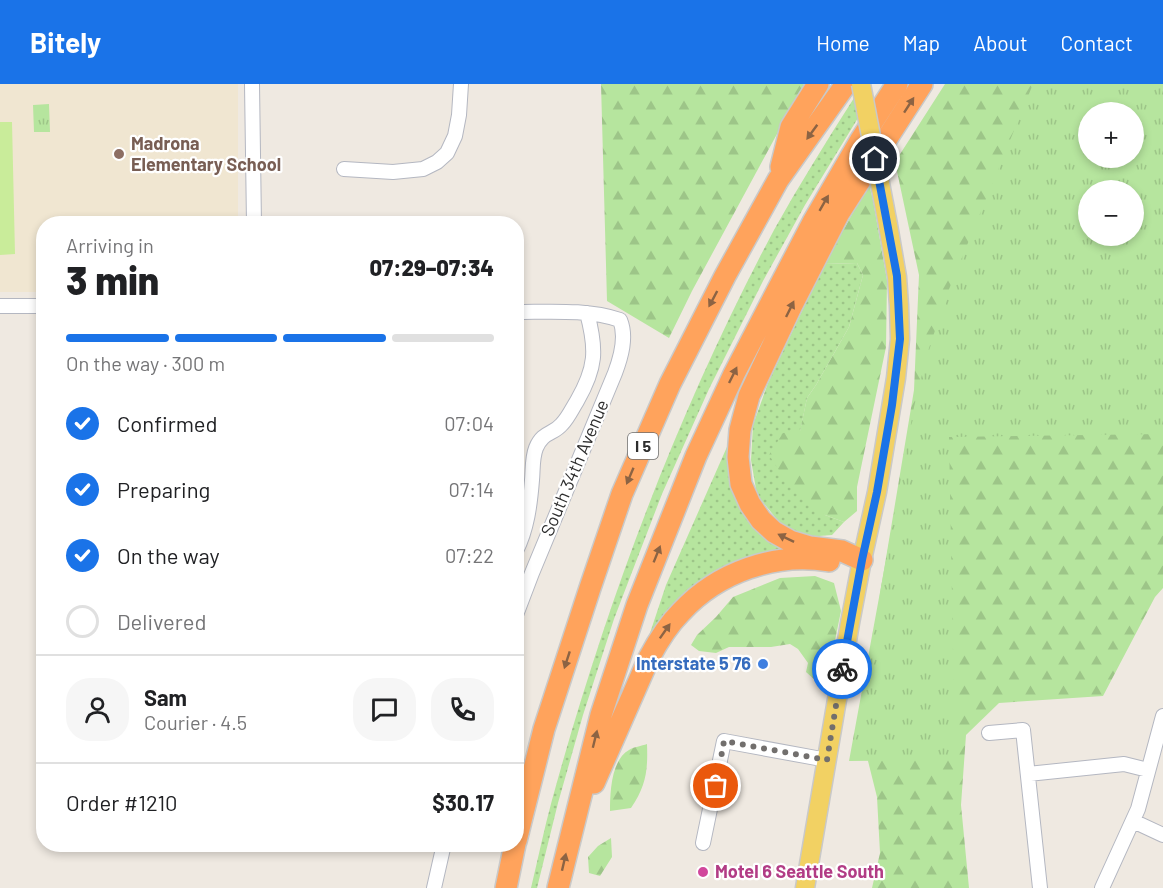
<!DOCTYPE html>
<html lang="en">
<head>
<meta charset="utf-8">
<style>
	body { margin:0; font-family:Barlow,sans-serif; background:#f6f6f6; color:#202124; height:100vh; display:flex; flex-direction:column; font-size:22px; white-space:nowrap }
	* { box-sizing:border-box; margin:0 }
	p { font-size:20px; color:#757577 }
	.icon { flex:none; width:33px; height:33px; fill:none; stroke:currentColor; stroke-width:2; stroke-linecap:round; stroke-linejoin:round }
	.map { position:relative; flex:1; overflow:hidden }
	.details { position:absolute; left:36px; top:132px; width:488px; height:636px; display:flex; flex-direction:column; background:#fff; border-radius:24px; box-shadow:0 3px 9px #0003 }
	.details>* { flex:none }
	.fabs { position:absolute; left:1078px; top:18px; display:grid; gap:12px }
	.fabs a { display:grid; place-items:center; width:66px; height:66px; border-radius:50%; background:#fff; box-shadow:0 3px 9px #0003; font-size:30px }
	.pin { position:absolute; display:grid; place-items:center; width:51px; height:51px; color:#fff; margin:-26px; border:3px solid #fff; border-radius:50%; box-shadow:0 2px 6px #0007 }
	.courier { position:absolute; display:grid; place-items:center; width:60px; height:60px; margin:-30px; border:4px solid #1a73e8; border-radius:50%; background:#fff; color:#222; box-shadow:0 2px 8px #0007 }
	.summary em { font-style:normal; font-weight:800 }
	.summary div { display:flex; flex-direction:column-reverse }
	.summary { display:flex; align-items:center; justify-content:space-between; height:102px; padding:0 30px }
	h1 { font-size:39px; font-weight:800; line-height:45px }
	.bar { display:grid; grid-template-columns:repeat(4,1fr); gap:9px 6px; align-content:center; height:72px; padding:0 30px }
	.bar i { height:8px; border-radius:4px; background:#e0e0e0 }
	.bar .current { background:#1a73e8 }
	.bar p { grid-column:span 4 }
	.line { display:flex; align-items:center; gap:15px; padding:0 30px; border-top:2px solid #e0e0e0 }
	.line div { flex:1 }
	.round { display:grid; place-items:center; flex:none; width:63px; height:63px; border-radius:24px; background:#f6f6f6 }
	ol { padding:0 30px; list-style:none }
	li { display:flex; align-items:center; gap:18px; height:66px }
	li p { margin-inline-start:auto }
	li .icon { padding:6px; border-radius:50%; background:#1a73e8; color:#fff; stroke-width:4 }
	li:last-child { color:#757577 }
	li i { width:33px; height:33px; border:3px solid #e0e0e0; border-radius:50% }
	header { display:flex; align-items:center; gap:36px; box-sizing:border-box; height:84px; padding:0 30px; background:#1a73e8; color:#fff }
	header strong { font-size:28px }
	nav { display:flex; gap:33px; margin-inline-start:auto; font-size:21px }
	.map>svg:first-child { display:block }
</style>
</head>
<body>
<header>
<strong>Bitely</strong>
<nav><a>Home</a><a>Map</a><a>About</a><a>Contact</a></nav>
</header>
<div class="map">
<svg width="1163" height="804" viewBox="0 0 1163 804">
	<defs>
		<pattern id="grass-dots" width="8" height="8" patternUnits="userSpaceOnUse" patternTransform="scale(1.5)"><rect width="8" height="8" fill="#b6e59e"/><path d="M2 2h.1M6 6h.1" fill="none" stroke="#9dc588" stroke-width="1.8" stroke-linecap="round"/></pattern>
		<pattern id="forest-firs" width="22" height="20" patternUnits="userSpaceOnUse" patternTransform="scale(1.5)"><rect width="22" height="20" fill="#b6e59e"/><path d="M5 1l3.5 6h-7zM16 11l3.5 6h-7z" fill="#9dc588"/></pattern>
		<pattern id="park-tufts" width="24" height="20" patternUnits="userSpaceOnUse" patternTransform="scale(1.5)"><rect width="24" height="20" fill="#b6e59e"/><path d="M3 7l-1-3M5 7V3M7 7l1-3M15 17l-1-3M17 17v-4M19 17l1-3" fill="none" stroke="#9dc588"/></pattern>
	</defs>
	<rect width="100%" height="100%" fill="#efe9e1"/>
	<path fill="#f0e6d1" d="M0,0H238V139L44,140L43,208H0Z"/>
	<path fill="url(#grass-dots)" d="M854,14L858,34L805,121L763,197L709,305L662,410L614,535L583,631L558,719L537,804H531C538,775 544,745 552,716C606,519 678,326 774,146C799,101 826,58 854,14Z
		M857,179L863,191L849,243L816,301L807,314L800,348L825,431L844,438L832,451L806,453L780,439L757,411L751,376L753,341L768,299L824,180Z
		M734,347L755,444L772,459L796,471L744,479L648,555L666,501Z"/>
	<path fill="url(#forest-firs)" fill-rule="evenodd" d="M601,0H804L692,207L669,254L607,217Z
		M945,0H1163V504L1155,513L1103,612L999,619L966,651L961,721L969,804H872L880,769L877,713L863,657L880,510L914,306L919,191L895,78ZM1089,28H1134V74H1089ZM1089,106H1134V152H1089Z
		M869,100L873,116L887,196L886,263L857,403V427L844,438L825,431L790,403L769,371L783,349L800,347L807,314L816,301L849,243L863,191L857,179L824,180Z
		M815,492L834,499L841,527L832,571L822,595L815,596L806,588L808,579L798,565L790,560L771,563H729L716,569L699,567L691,561L697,551L716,533L733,513L780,494Z
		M647,660C648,687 646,702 631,724L610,727C610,709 611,676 629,666C633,663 642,662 647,660Z
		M611,754L612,773L600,792L589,789L588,773L598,762Z"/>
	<path fill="url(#park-tufts)" fill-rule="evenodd" d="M1033,0H1163V350L949,353L955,676L849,677L914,323L927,270L941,229L943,224L946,223L945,215ZM1134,28V74H1089V28ZM1134,106V152H1089V106Z
		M49,20L50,48H34L33,21Z"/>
	<path fill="#c9ec9a" d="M0,38H12L15,170L0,171Z"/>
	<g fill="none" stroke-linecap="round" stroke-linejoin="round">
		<defs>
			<path id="minor" d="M252,0L254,140
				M344,85L393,88L423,85L437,78L447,69L455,52L459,31L461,0
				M0,222H44
				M516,228C550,228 587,225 620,236C627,253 621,273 615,289L532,489L516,531
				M516,467C527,445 530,421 532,396C533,386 532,374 536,364C543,347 553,351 562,340C568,334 572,325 577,317C596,284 597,266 587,229
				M989,649L1023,646L1040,804
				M1028,690L1124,680L1148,686
				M1133,737L1163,751
				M703,759L724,657L827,676
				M434,804L444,760
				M1102,804L1138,725L1163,632"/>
			<path id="major" d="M805,804L850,539L862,476L877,408L896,294L900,255L899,222L897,193L888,141"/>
			<path id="highway" d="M781,83L791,43L818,0
				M862,476L842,467L810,463L790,457L774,448L761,436L750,420L741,400L738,373L740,346L749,312L791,223L839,129L922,0
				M594,699L649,574C658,557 668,541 681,528C718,488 775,468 829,477
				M516,757L544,645L590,504L622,410L670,300L725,192L778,96L846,0
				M506,804L515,760
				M558,804L601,631L637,521L696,372L734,290L813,138L860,57L897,0"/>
		</defs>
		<use href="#minor" stroke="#b4b7c1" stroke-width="16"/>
		<use href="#major" stroke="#c9c9c9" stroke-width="21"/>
		<use href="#highway" stroke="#c9c9c9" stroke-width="24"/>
		<use href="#minor" stroke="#fff" stroke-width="14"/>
		<use href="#major" stroke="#f2d163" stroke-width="18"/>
		<use href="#highway" stroke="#ffa35c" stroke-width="21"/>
		<defs>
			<path id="major-bridge" d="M861,0L888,141"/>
		</defs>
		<use href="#major-bridge" stroke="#c9c9c9" stroke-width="21" stroke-linecap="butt"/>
		<use href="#major-bridge" stroke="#f2d163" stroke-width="18"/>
	</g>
	<defs><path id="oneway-solid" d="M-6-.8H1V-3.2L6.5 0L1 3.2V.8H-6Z" transform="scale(1.5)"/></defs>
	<g fill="#8c6343">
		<use href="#oneway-solid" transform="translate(909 21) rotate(-57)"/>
		<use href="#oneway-solid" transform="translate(812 48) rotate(126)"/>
		<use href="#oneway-solid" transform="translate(824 119) rotate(-60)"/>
		<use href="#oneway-solid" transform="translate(713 215) rotate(118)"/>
		<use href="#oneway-solid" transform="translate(790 225) rotate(-64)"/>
		<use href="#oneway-solid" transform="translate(733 291) rotate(-64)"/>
		<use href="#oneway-solid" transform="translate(630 392) rotate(113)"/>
		<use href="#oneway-solid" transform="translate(786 454) rotate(-154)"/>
		<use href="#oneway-solid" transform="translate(657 470) rotate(-68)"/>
		<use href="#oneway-solid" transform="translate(665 547) rotate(-55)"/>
		<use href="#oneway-solid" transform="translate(567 576) rotate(108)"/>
		<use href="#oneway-solid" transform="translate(595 655) rotate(-76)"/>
		<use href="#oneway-solid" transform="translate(564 778) rotate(-77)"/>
	</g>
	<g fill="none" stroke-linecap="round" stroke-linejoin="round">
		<path stroke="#726f6d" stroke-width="6" stroke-dasharray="0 10.8" d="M716,702L724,657L827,676L842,585"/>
		<path stroke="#1a73e8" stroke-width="8" d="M842,585L862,476L877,408L892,321L900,255L897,192L875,75"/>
	</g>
	<circle fill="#8d6e63" stroke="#fff" stroke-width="2" cx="119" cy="70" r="6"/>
	<circle fill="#3f7fe0" stroke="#fff" stroke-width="2" cx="763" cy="580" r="6"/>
	<circle fill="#d1479c" stroke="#fff" stroke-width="2" cx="703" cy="788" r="6"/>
	<g text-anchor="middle" stroke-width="4.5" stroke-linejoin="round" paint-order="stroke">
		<rect fill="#fff" stroke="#6d6d6d" stroke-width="1.5" x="628" y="349" width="30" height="26" rx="4.5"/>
		<g font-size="16" font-weight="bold" fill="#2e2e2e">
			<text x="643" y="368">I 5</text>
		</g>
		<g font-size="18" font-weight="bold" fill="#785e54" stroke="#fff" text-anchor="start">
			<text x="131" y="66">Madrona<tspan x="131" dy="21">Elementary School</tspan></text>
		</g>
		<g font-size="18" fill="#2e2e2e" stroke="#fff">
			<text transform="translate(575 384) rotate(-67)" y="6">South 34th Avenue</text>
		</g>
		<g font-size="18" font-weight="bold" fill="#366cbe" stroke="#fff" text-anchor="end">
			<text x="751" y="586">Interstate 5 76</text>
		</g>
		<g font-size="18" font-weight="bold" fill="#b23c85" stroke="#fff" text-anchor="start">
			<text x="715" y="794">Motel 6 Seattle South</text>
		</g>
	</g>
</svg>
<div class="fabs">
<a>+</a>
<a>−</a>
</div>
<div class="pin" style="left:716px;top:702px;background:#ea580c"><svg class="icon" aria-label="bag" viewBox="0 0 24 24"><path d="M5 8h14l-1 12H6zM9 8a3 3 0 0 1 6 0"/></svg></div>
<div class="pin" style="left:875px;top:75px;background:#1f2937"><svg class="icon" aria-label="home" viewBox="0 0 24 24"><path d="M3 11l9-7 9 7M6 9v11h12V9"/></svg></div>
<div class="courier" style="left:842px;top:585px"><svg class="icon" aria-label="bike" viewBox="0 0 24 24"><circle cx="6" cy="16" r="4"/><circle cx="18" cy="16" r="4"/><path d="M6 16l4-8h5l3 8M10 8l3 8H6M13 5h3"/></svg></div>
<section class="details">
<div class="summary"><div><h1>3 min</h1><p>Arriving in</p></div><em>07:29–07:34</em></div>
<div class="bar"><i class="current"></i><i class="current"></i><i class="current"></i><i></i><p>On the way · 300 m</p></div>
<ol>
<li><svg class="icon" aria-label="check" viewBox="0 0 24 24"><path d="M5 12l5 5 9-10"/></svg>Confirmed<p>07:04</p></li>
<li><svg class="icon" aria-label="check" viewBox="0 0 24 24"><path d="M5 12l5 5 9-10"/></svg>Preparing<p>07:14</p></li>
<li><svg class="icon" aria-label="check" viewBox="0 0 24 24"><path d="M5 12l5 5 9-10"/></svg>On the way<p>07:22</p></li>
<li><i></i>Delivered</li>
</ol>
<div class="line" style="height:108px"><a class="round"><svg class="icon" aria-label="person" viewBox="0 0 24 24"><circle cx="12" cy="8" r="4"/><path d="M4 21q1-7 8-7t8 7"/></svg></a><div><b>Sam</b><p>Courier · 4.5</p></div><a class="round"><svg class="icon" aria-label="chat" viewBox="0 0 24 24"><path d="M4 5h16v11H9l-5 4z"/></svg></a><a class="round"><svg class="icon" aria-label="phone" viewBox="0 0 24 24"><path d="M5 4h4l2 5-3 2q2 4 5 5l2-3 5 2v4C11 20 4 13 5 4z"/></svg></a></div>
<div class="line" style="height:78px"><div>Order #1210</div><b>$30.17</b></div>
</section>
</div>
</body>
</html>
